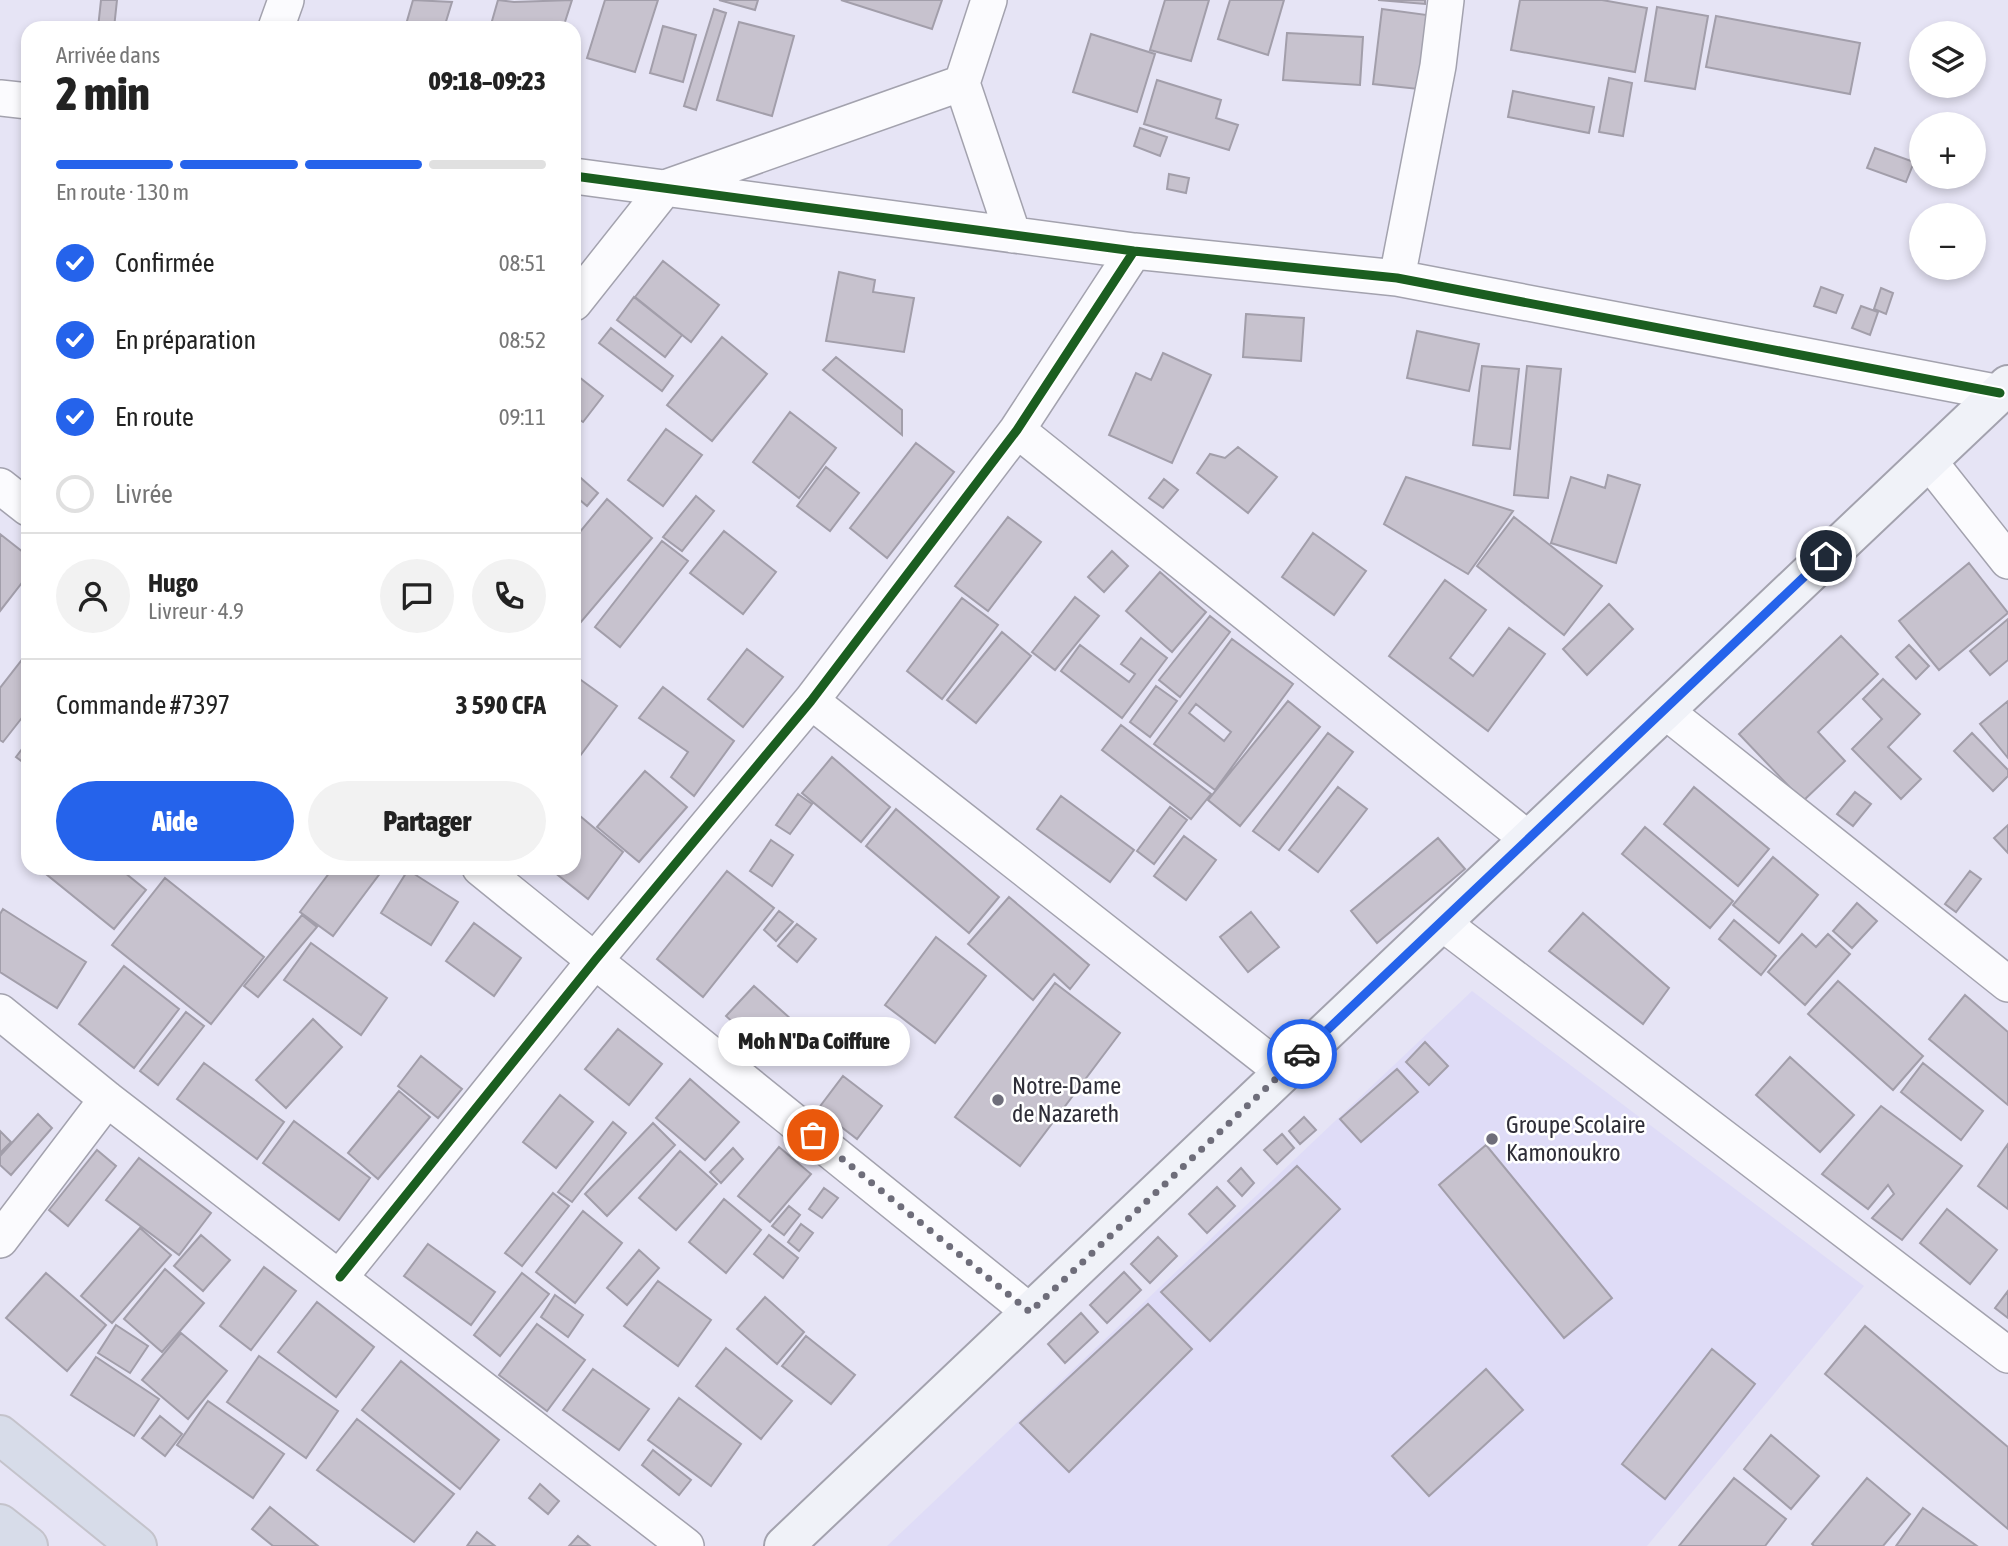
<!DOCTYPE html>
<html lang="fr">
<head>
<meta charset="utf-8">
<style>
	body { margin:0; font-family:"Asap Condensed",sans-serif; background:#f2f2f2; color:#222; height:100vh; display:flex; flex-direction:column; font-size:26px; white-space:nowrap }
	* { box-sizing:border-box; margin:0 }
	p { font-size:23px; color:#767676 }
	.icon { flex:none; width:38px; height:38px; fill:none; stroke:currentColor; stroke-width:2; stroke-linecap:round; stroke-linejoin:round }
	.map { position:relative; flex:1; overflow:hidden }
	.details { position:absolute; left:21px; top:21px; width:560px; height:854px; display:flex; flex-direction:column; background:#fff; border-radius:21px; box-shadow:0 4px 10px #0003 }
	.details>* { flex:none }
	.tools { position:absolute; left:1909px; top:21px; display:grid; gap:14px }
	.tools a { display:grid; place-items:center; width:77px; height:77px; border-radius:50%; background:#fff; box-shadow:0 4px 10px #0003; font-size:35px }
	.pin { position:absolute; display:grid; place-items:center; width:60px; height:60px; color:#fff; margin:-30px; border:4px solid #fff; border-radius:50%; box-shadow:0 2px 7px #0007 }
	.courier { position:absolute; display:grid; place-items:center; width:70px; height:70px; margin:-35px; border:5px solid #2563eb; border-radius:50%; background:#fff; color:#222; box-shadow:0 2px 9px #0007 }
	.bubble { position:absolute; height:49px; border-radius:24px; background:#fff; box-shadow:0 4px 10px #0003; font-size:23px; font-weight:800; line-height:49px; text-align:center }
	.overview em { font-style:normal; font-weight:800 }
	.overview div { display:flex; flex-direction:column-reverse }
	.overview { display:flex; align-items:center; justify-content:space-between; height:119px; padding:0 35px }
	h1 { font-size:46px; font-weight:800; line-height:52px }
	.bar { display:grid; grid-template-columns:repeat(4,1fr); gap:10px 7px; align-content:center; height:84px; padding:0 35px }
	.bar i { height:9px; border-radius:5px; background:#e0e0e0 }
	.bar .selected { background:#2563eb }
	.bar p { grid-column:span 4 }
	.line { display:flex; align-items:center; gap:18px; padding:0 35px; border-top:2px solid #e0e0e0 }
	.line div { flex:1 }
	.round { display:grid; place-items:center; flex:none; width:74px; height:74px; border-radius:37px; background:#f2f2f2 }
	ol { padding:0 35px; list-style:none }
	li { display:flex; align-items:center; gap:21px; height:77px }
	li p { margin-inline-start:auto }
	li .icon { padding:7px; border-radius:50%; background:#2563eb; color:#fff; stroke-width:4 }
	li:last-child { color:#767676 }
	li i { width:38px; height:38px; border:4px solid #e0e0e0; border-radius:50% }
	.cta { display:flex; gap:14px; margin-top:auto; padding:14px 35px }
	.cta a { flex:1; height:80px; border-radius:42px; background:#2563eb; color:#fff; font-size:28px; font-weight:800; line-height:80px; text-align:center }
	.cta a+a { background:#f2f2f2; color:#222 }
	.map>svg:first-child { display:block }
</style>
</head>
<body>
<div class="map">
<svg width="2008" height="1546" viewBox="0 0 2008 1546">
	<rect width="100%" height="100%" fill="#e6e4f5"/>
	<path fill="#dfdcf7" d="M1472,991L1864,1286L1647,1546H887Z"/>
	<path fill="#c7c2ce" stroke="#a29eaa" stroke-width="2" fill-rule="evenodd" d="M101,0H117L114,28H98Z
		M413,0L452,2L444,28H405Z
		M498,0L514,2L572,0L563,28H490Z
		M605,0H658L635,72L587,58Z
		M719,0H758L755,10Z
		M841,0H942L932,29Z
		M1165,0H1209L1191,61L1150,50Z
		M1230,0H1284L1268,55L1218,39Z
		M1378,0H1425V4Z
		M1520,0H1602L1647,8L1635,72L1511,50Z
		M1657,7L1708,16L1695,89L1645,81Z
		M714,9L726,13L696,110L684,106Z
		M1382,9L1427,15L1418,89L1373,84Z
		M1716,16L1860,43L1850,94L1706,67Z
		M739,22L794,36L772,116L717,100Z
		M663,26L696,35L683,82L650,73Z
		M1287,33L1363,37L1360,85L1283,80Z
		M1091,34L1155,54L1137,112L1073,92Z
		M1609,78L1632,83L1623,136L1599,132Z
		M1157,80L1221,100L1216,118L1238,125L1229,150L1144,124Z
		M1513,91L1594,107L1589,133L1508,117Z
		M1140,128L1167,137L1160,156L1134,146Z
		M1875,148L1914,162L1906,182L1867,168Z
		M1169,174L1189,178L1186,193L1167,189Z
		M663,261L719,305L691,342L635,297Z
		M839,272L875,280L873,292L914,298L904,352L826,341Z
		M1821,287L1843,295L1836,313L1814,306Z
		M1881,288L1893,293L1886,314L1874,309Z
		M634,297L682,335L665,357L617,320Z
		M1861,306L1878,312L1870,335L1852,328Z
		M1246,314L1304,318L1301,361L1243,357Z
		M611,328L673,376L662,391L599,343Z
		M1417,331L1479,344L1469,391L1407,378Z
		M722,337L767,374L712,441L667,405Z
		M1163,353L1211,375L1172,463L1109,435L1136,373L1151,380Z
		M836,357L902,410V435L823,370Z
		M1482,366L1519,369L1510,449L1473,445Z
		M1527,366L1561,369L1548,498L1514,495Z
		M574,373L603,396L583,422L574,416Z
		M790,412L836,448L799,498L753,462Z
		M666,429L702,455L663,506L628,480Z
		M916,443L954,472L887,558L850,528Z
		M1238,447L1277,477L1248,513L1197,473L1210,454L1225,458Z
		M826,467L859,493L830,531L797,506Z
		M574,472L598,493L587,506L574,495Z
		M1608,475L1640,485L1616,563L1551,543L1571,477L1605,488Z
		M1406,477L1513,511L1468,574L1384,524Z
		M1164,479L1178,490L1163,508L1149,498Z
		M696,496L714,511L682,551L663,537Z
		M607,499L652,538L581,622L574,617V539Z
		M1008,517L1041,542L988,611L955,586Z
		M1514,517L1602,586L1564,635L1477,566Z
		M724,531L776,572L743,614L690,573Z
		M1313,533L1366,571L1334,615L1282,577Z
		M0,534L28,556V575L0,611Z
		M662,541L688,561L620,647L595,627Z
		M1112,551L1128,566L1104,592L1088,577Z
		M1969,563L2008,613L1939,670L1899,621Z
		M1160,572L1206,612L1172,652L1126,611Z
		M1445,580L1486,610L1450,658L1473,676L1509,628L1545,654L1488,731L1389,656Z
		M1075,597L1099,616L1055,670L1032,652Z
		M962,598L998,625L942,699L907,671Z
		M1609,604L1633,629L1587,675L1563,649Z
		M1210,616L1230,632L1180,697L1159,680Z
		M2008,619V660L1990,675L1970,651Z
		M1002,632L1031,656L976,723L947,700Z
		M1841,636L1878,674L1818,732L1845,761L1803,801L1739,734Z
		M1141,638L1167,658L1122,718L1061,671L1080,645L1129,682L1135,674L1121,664Z
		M1232,639L1293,684L1215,790L1154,744ZM1196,704L1231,732L1224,741L1189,713Z
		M1909,645L1929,666L1916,679L1896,657Z
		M747,649L783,677L743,727L708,699Z
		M28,652V710L3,742L0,740V688Z
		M574,675L617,706L574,764Z
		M1883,679L1920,714L1888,747L1921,779L1901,799L1852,749L1882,719L1863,699Z
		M1156,686L1177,701L1150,737L1130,722Z
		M663,687L734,741L694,796L671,777L688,752L639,718Z
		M1288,701L1320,727L1240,826L1208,800Z
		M2008,701V758L1980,724Z
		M1121,725L1211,794L1191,819L1102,750Z
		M1328,733L1353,752L1279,850L1253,831Z
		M1972,733L2008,770V776L1993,791L1954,751Z
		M28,741V766L16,757Z
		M832,757L890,807L861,842L802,793Z
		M645,771L687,807L639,862L597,827Z
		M1338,787L1367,809L1318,872L1289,850Z
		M1694,787L1769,849L1738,886L1664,824Z
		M1855,792L1871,804L1853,826L1837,814Z
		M798,794L812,804L790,834L776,825Z
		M1061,796L1134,850L1110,882L1037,829Z
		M1170,807L1187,820L1154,864L1137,851Z
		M896,809L999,897L969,933L866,846Z
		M574,811L623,852L588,899L549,868H574Z
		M2008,825V853L1994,838Z
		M1645,827L1733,901L1710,928L1622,854Z
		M1184,836L1216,860L1186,900L1154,876Z
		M1438,838L1465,869L1377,943L1351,911Z
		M771,840L793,855L772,886L750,871Z
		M1773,857L1818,895L1779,943L1733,905Z
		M51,868H119L146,890L114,929L46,874Z
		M333,868H384L333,936L300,912Z
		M408,870L458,902L431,945L381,913Z
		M727,871L774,908L703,997L657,959Z
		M1970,871L1981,879L1956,912L1945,904Z
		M165,878L264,957L211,1024L112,945Z
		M1009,897L1089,965L1070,989L1054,974L1033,1000L968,944Z
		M1857,903L1877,921L1852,948L1833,931Z
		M3,909L86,962L57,1008L0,972V914Z
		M779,911L793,922L776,941L764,930Z
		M1251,912L1279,947L1248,972L1220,937Z
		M1583,913L1669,988L1643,1024L1549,951Z
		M302,915L317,927L258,997L244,986Z
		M1734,920L1776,956L1761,975L1719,939Z
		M474,923L521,958L494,996L446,961Z
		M797,924L816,939L797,962L778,946Z
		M1802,934L1816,947L1828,934L1850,954L1805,1005L1768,972Z
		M936,937L986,976L935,1043L885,1005Z
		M311,943L387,998L361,1035L284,980Z
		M124,966L179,1009L134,1068L79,1024Z
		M1838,981L1923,1056L1893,1090L1808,1014Z
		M1055,983L1120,1033L1020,1166L955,1117Z
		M754,986L792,1020L764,1051L726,1016Z
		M1965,995L2008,1032V1105L1929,1039Z
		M186,1012L204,1026L158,1085L140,1071Z
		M313,1019L342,1047L286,1108L256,1080Z
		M618,1029L662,1064L629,1105L585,1069Z
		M1425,1042L1448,1066L1429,1085L1406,1062Z
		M421,1056L462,1089L438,1118L398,1086Z
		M1790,1057L1854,1115L1820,1152L1756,1095Z
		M204,1063L284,1122L257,1159L177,1099Z
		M1923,1063L1983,1111L1961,1140L1901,1092Z
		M1397,1069L1418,1092L1361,1142L1340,1119Z
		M843,1076L882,1106L857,1139L818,1109Z
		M690,1079L739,1122L705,1160L656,1118Z
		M399,1091L430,1117L378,1179L348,1153Z
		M560,1095L593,1122L556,1168L523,1142Z
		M1881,1106L1962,1166L1902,1240L1872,1218L1894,1194L1888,1185L1868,1209L1822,1174Z
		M38,1114L52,1128L11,1175L0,1165V1156Z
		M1304,1117L1316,1130L1300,1144L1289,1131Z
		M294,1121L370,1178L339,1220L263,1163Z
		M613,1122L626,1133L572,1202L558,1192Z
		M653,1123L675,1145L607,1216L585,1194Z
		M0,1131L11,1142L0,1153Z
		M1282,1134L1294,1148L1277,1164L1264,1150Z
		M2008,1144V1209L1978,1186Z
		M1486,1145L1612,1298L1564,1338L1439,1185Z
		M779,1147L811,1174L770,1222L738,1196Z
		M733,1148L743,1159L721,1183L710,1172Z
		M97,1150L116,1166L68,1226L49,1210Z
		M680,1151L717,1184L676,1230L639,1198Z
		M139,1158L211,1213L179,1255L106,1200Z
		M1297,1166L1340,1209L1210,1341L1161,1292Z
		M1241,1168L1254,1183L1242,1196L1228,1181Z
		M1217,1187L1235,1206L1207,1233L1189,1214Z
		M824,1188L838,1198L822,1218L809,1209Z
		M553,1193L569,1206L522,1266L505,1253Z
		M724,1199L761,1230L726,1273L689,1242Z
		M789,1206L800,1215L784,1235L772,1226Z
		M1947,1209L1997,1250L1970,1284L1920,1243Z
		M583,1211L622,1243L575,1303L536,1272Z
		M801,1224L813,1233L799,1251L788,1242Z
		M140,1228L171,1255L112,1323L81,1296Z
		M201,1235L230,1260L203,1291L174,1266Z
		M769,1235L798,1258L783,1278L754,1254Z
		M1158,1237L1177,1256L1150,1283L1131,1264Z
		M428,1244L495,1292L471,1325L404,1276Z
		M639,1250L659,1268L627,1305L607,1288Z
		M264,1267L296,1291L251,1350L220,1326Z
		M165,1269L204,1303L162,1352L124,1319Z
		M1124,1272L1141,1290L1107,1323L1090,1305Z
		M46,1273L106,1325L67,1371L6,1318Z
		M522,1273L549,1294L500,1356L474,1335Z
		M658,1281L711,1320L678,1366L624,1326Z
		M2008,1291V1318L1995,1308Z
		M555,1295L583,1315L568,1337L541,1317Z
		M765,1297L804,1332L777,1364L737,1329Z
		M317,1302L374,1347L336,1397L278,1352Z
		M1148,1304L1192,1349L1069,1472L1020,1423Z
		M1081,1313L1098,1332L1065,1363L1048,1344Z
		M537,1324L585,1360L547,1411L499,1375Z
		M116,1325L148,1346L130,1373L98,1353Z
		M1865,1326L2008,1447V1529L1825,1374Z
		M181,1333L227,1371L188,1419L142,1380Z
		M806,1336L855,1375L831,1404L782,1366Z
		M726,1348L792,1401L761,1439L696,1386Z
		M1712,1349L1755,1384L1665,1499L1622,1464Z
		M259,1356L338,1411L306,1458L227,1402Z
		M96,1357L159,1399L134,1436L71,1395Z
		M401,1361L499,1440L460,1489L362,1410Z
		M593,1369L649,1409L619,1450L563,1410Z
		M1486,1369L1523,1410L1429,1496L1392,1456Z
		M679,1398L741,1444L711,1486L648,1440Z
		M208,1401L284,1454L253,1498L177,1445Z
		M160,1416L182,1434L165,1456L142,1438Z
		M357,1419L454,1494L414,1542L317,1470Z
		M1771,1435L1819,1476L1791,1509L1744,1469Z
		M653,1450L691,1480L679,1495L642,1465Z
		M1734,1478L1786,1519L1765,1546H1679Z
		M1867,1478L1910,1514L1883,1546H1814L1812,1544Z
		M540,1484L559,1501L548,1514L529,1498Z
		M270,1507L318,1546H273L252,1529Z
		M1923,1508L1977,1546H1896Z
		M477,1532L495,1546H467Z
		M578,1536L590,1546H569Z"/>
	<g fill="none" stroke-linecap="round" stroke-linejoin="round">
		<defs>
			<path id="street" d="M989,0L962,83L1013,235
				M276,28L286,0
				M0,98L28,101
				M574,176L1134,251L1397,278L2000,393
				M1397,278L1438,66L1446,0
				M574,303L665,188L962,83
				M1017,430L1528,839
				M1928,460L2008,561
				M0,486L28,508
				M811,701L1283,1072
				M1664,710L2008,984
				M480,868L1030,1312
				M1441,922L2008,1355
				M0,1012L107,1099L686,1546
				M0,1240L107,1099
				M340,1277L596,959L811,701L1017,430L1134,251"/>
			<path id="secondary" d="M784,1546L2008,385"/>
			<path id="highway" d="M0,1435L137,1546
				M0,1524L28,1546"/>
		</defs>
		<use href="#street" stroke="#a3a2ae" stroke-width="38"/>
		<use href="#secondary" stroke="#a3a2ae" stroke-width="42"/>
		<use href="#highway" stroke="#c4c3cb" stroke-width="42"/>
		<use href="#street" stroke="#fbfbfe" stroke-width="35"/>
		<use href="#secondary" stroke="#f0f2f8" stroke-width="38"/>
		<use href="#highway" stroke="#d7dce9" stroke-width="38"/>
		<defs>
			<path id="cycleway" d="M574,176L1134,251L1397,278L2000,393
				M340,1277L596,959L811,701L1017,430L1134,251"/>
		</defs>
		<use href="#cycleway" stroke="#fff" stroke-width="13"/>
		<use href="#cycleway" stroke="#1b5e20" stroke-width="9"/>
	</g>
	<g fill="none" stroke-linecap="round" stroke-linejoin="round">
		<path stroke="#6e6d7a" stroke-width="7" stroke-dasharray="0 12.6" d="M813,1135L1030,1312L1302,1054"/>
		<path stroke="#2563eb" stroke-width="9" d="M1302,1054L1826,556"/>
	</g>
	<g fill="#6e6d7a" stroke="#fff" stroke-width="2.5">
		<circle cx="998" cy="1100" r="7"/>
		<circle cx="1492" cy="1139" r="7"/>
	</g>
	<g text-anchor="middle" stroke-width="5" stroke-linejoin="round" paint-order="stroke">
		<g font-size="24" fill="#2e2d37" stroke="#fff" text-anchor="start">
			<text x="1012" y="1094">Notre-Dame<tspan x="1012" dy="28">de Nazareth</tspan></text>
			<text x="1506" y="1133">Groupe Scolaire<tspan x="1506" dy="28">Kamonoukro</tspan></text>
		</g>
	</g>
</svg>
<div class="tools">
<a><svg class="icon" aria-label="layers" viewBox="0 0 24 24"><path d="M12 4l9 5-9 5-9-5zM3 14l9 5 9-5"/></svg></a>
<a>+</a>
<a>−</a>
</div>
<div class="pin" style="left:813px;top:1135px;background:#ea580c"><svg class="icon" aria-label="bag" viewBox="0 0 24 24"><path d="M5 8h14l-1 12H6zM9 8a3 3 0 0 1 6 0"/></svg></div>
<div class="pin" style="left:1826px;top:556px;background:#1f2937"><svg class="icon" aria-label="home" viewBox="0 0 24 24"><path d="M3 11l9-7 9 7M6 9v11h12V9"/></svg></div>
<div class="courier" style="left:1302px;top:1054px"><svg class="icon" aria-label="car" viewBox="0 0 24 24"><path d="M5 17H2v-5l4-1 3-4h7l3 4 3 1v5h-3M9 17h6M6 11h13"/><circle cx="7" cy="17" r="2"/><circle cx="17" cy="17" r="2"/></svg></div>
<div class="bubble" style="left:718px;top:1017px;width:192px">Moh N'Da Coiffure</div>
<section class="details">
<div class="overview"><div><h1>2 min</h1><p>Arrivée dans</p></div><em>09:18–09:23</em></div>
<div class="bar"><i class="selected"></i><i class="selected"></i><i class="selected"></i><i></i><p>En route · 130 m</p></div>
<ol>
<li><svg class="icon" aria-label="check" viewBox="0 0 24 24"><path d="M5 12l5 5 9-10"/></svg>Confirmée<p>08:51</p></li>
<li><svg class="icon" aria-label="check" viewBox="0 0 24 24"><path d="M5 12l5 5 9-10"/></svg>En préparation<p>08:52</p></li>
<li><svg class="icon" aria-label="check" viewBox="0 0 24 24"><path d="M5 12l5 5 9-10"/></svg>En route<p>09:11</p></li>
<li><i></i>Livrée</li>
</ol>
<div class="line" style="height:126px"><a class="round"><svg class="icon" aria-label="person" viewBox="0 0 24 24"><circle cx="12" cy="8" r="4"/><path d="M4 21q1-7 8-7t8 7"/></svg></a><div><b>Hugo</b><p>Livreur · 4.9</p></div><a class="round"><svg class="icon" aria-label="chat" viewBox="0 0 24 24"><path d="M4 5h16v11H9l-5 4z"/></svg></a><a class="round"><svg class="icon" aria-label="phone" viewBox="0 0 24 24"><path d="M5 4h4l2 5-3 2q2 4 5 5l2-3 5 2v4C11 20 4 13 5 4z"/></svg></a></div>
<div class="line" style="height:91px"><div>Commande #7397</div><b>3 590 CFA</b></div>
<div class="cta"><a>Aide</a><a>Partager</a></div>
</section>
</div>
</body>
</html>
